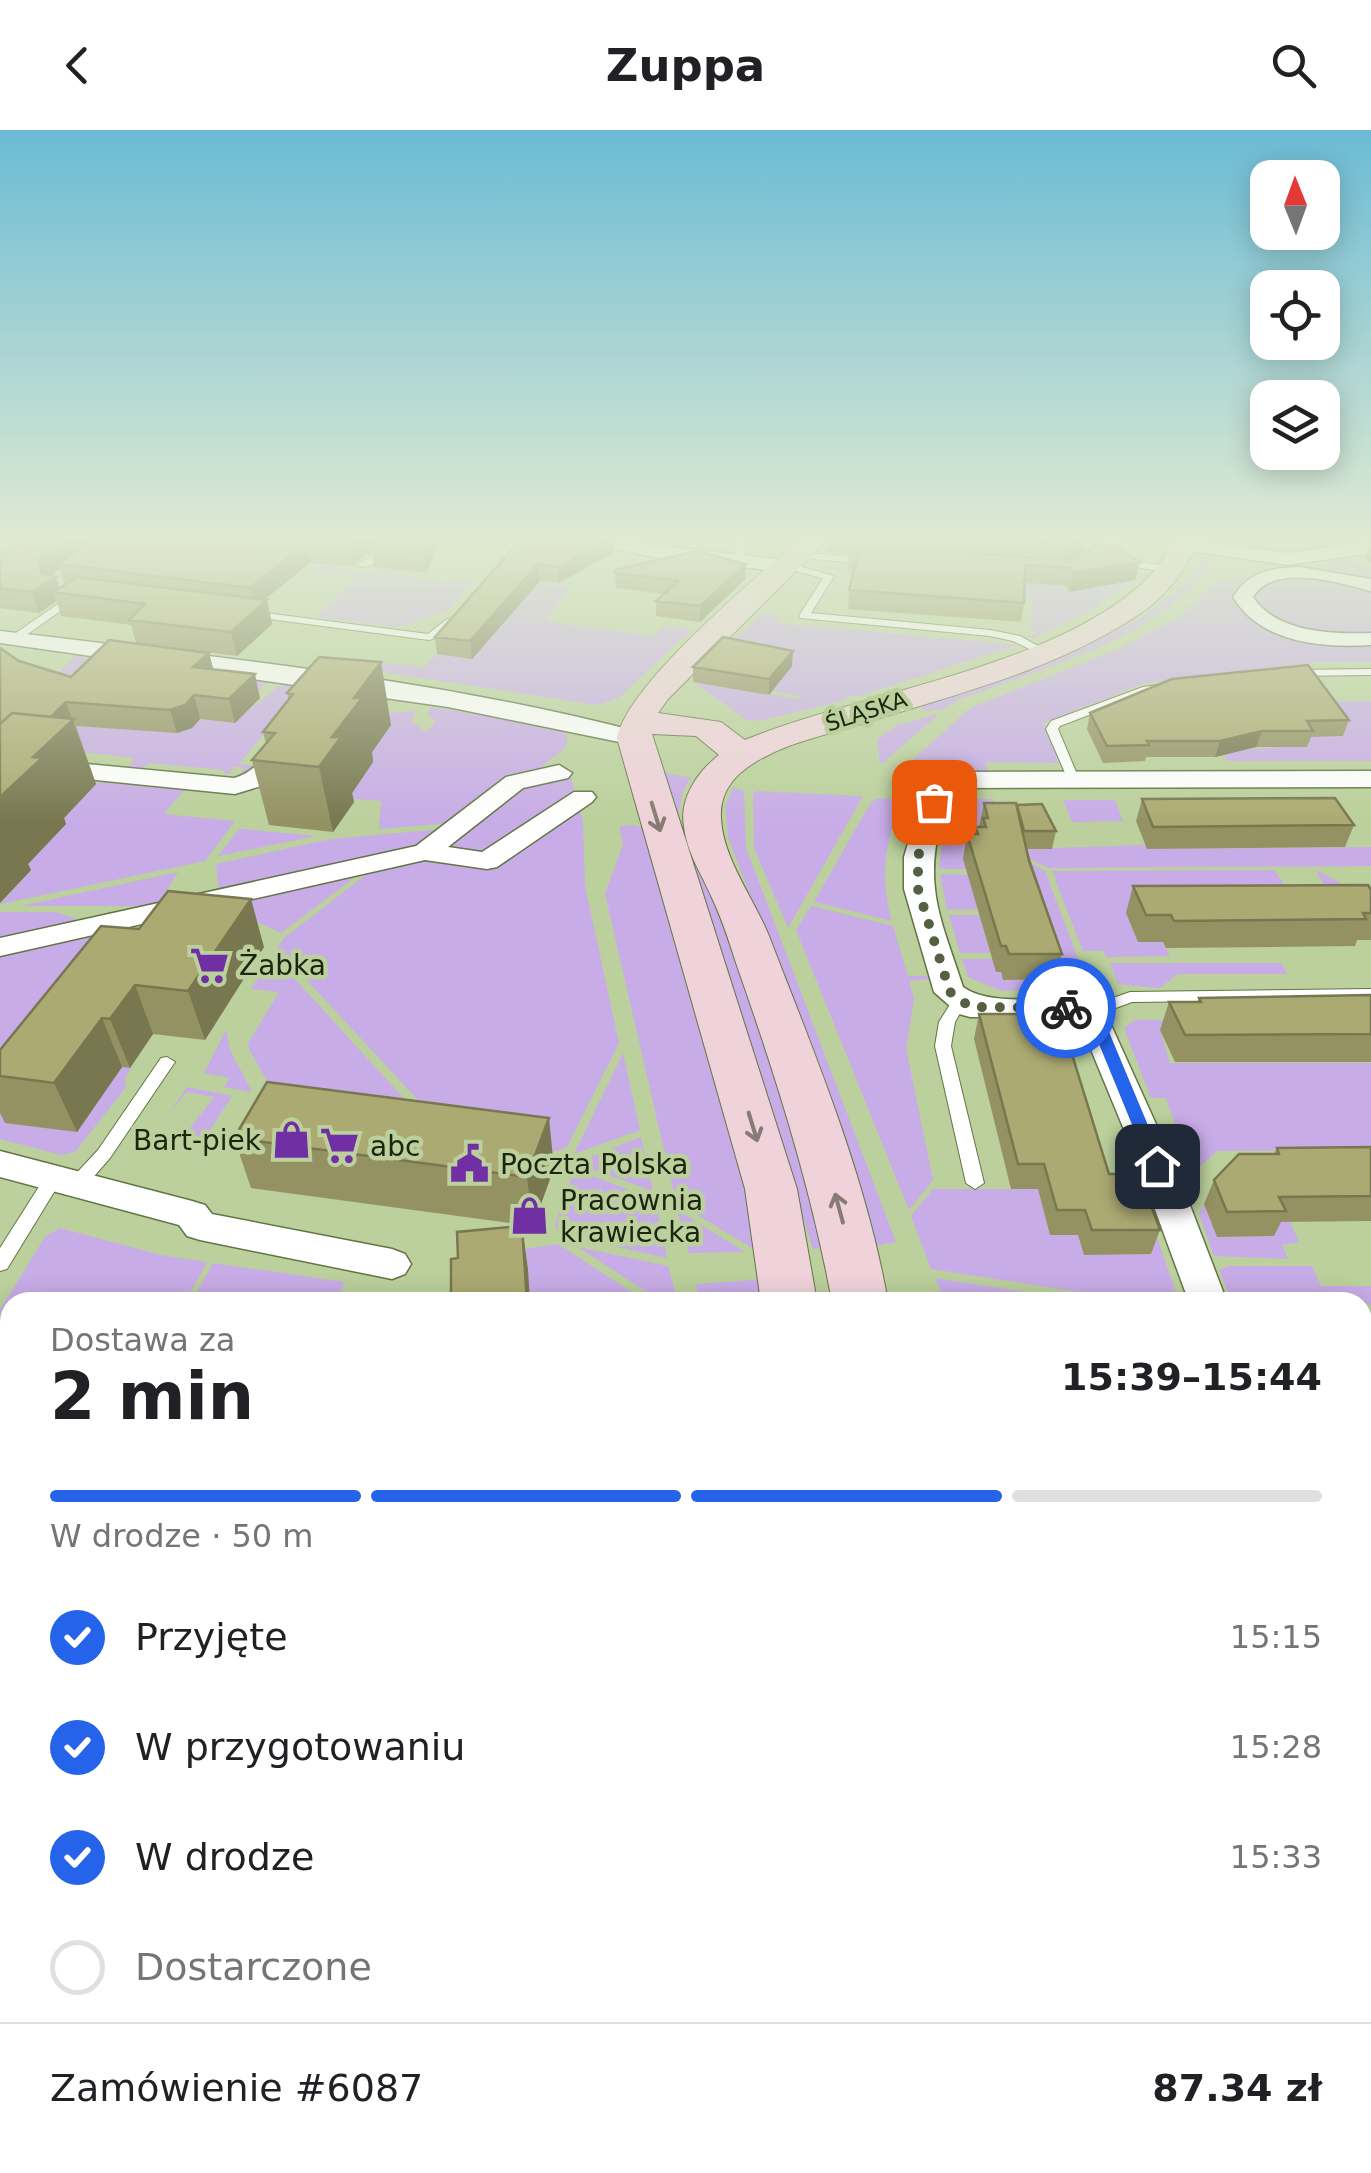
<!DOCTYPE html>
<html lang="pl">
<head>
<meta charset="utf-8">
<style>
	body { margin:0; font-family:"DejaVu Sans",sans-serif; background:#f6f6f6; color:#202124; height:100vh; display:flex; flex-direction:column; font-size:38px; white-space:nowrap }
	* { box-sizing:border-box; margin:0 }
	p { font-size:32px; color:#757577 }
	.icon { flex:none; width:55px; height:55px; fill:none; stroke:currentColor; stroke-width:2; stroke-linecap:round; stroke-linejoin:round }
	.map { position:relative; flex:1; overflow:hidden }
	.side { position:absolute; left:0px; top:1162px; width:1372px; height:882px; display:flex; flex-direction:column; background:#fff; border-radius:30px 30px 0 0; box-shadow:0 5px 25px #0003 }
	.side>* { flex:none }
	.needle { width:65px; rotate:359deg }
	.tools { position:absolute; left:1250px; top:30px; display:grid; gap:20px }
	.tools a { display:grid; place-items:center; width:90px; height:90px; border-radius:20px; background:#fff; box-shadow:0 5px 25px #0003; font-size:50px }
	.pin { position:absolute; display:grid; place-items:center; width:85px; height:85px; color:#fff; margin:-42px; border-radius:20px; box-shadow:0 5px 15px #0006 }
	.courier { position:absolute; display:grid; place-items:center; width:100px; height:100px; margin:-50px; border:8px solid #2563eb; border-radius:50%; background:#fff; color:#222; box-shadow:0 2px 12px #0007 }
	.summary em { font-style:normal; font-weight:700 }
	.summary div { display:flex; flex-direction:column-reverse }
	.summary { display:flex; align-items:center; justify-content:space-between; height:170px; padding:0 50px }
	h1 { font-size:65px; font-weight:700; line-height:75px }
	.bar { display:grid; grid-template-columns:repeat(4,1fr); gap:15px 10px; align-content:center; height:120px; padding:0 50px }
	.bar i { height:12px; border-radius:8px; background:#e0e0e0 }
	.bar .selected { background:#2563eb }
	.bar p { grid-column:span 4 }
	.line { display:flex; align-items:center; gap:25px; padding:0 50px; border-top:2px solid #e0e0e0 }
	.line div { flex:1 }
	ol { padding:0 50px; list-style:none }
	li { display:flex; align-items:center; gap:30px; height:110px }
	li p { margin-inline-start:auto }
	li .icon { padding:10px; border-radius:50%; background:#2563eb; color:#fff; stroke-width:4 }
	li:last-child { color:#757577 }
	li i { width:55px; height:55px; border:5px solid #e0e0e0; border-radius:50% }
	header { display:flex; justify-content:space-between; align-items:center; height:130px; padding:0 50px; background:#fff; font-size:45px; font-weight:700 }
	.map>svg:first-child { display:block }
</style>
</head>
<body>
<header><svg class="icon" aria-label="back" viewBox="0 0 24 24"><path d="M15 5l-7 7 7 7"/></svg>Zuppa<svg class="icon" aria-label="search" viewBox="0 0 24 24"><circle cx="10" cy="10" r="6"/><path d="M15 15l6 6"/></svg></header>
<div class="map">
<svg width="1371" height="2043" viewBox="0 0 1371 2043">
	<rect width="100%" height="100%" fill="#bbd09c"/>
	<path fill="#c8ace7" d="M359,415L378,424L348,428L337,439L376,444L382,438L396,440L393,443C409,445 429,452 445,452C457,452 463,446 476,451L446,482L397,497L315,487L358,446L330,442L325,447L310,443L326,430Z
		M1219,426C1170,505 1041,539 958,570L945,579L927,581L920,577C999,538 1160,510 1201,429Z
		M1350,428L1371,440V532H1317L1145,553L1043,593L1059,633L986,632L989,643L932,642L907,635L970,578L1118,519L1179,487L1215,452Z
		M810,435L1057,456L1136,439L1143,445L1095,478L1034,508L1027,507L1037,503L1028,499L1032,494V467L856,445Z
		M537,450L568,454L566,457L571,458L545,491L654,506L663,496L692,499L620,567L598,575L357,538L366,530L424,538L437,524L472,528Z
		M761,484L781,486L776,493L1018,515L862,565L844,567L846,570L759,591L747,590L693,552L800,569L802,566L748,557L723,522Z
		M75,526L268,552L233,583L244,584L280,555L300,556L268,605H263L239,634L257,636L239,646L244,638L233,636L230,644H223L225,640L149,633L141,641L126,640L135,628L82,622L32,565L65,536L77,540L67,535Z
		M1279,572L1371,571V631H1228L1210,602L1254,619L1280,617Z
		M431,577L566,599L567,616L532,645L450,693L379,699L381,671L330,667V588L415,581L412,592L426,602L436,591L427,585Z
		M940,583L885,631L880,634L877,609L896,596Z
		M662,642L691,648L683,661L678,686L717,777L798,1003L823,1118L813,1119Z
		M571,647L575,664L480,724L439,718L520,656Z
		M98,652L184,660L164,684L235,691L205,731L0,774L30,741L5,737L41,691L68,683Z
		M733,657L744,661L746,718L896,1112L871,1117L779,842L728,707L725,677Z
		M757,661L863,666L788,798L754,718L753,663Z
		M886,668L902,671C885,713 879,747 892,791L814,772L870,674L875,669Z
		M964,669H993L1002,698L966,739H939C941,718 945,681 964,669Z
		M1063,670H1115L1123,691L1072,692Z
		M571,679L580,681L583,690L585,756L619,913L567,1017C538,1033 470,1014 443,997L277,818L284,808L376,737L423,726L491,736Z
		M632,695L645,698L746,1036L757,1121L676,1072L605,764L623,714L619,696Z
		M239,699H242L316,706L218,726Z
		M442,699L416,719L219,762L216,734L331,709Z
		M1145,715L1147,719L1371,717V736L1048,738L1024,726L1022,719Z
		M1019,726L1045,741L1084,844L1070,857L1002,861L968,847L962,829H992Z
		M1274,740L1288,760L1325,758L1316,740L1371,770L1138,812H1163L1170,826L1106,827L1104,821H1083L1055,750L1057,748L1051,741Z
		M178,742L157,776H21Z
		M362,742L281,803L222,775Z
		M940,744L968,745L978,779L947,780Z
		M811,776L893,796L908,846H929L930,849L909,851L914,869L906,918L933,1050L909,1080L796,800Z
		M0,782H55L86,792L0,811Z
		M949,785H979L990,823H960Z
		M96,799L122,803L0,960V822Z
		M273,825L430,997L281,976L247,915L279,862L251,859Z
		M1110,833H1281L1287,844H1178L1160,858L1118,854Z
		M1135,890H1187L1160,900L1170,933H1371V1020L1217,1021L1193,1043L1166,968H1151L1124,898Z
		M226,900L230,920L252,962L224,957L230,948L204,943Z
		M623,923L640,1000L574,1024Z
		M122,937L131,938L125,948L126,957L75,1022L61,1025L0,1009V974L76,1002Z
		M187,957L232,966L200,1016L186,1013L187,1002L214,967L187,962L171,981Z
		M641,1007L653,1061L580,1035L581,1031Z
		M578,1041L655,1069L667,1128L559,1104L555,1095L572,1045Z
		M933,1059H1038L1050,1104L1078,1105L1084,1125L1150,1087L1179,1171H1137L931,1139L911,1086Z
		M1204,1074L1217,1107L1273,1106L1268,1092H1290L1299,1112L1282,1115L1288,1129L1214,1126L1199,1084Z
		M677,1080L745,1122L689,1123Z
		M60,1098L161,1125L207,1132L192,1160L175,1172H10V1263L0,1278V1180L45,1107Z
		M558,1114L647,1172H530L528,1139L491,1124Z
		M578,1117L668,1136L678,1172H662Z
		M213,1133L345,1152L335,1172H191Z
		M1229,1136H1312L1321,1156H1371V1174L1232,1172L1219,1140Z
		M935,1148L1090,1172H945Z
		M768,1149L770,1172L699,1170L696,1154Z
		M0,1367L10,1369V1580L0,1578Z
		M1363,1416H1371V1504L1363,1505L1371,1528V1605H1362Z
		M0,1619L10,1621V1838L0,1836Z
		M1363,1829L1371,1830V2043H932V2035H1362Z
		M475,2035H618L617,2043H473Z"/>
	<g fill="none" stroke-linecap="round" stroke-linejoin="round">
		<defs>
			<path id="lane" d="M381,407L395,408C386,424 378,437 359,437V433L375,425L384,410Z
				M735,407H744L745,433L737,431Z
				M1067,407H1077C1085,416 1094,415 1106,414V407H1114L1116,416C1099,424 1080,422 1067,407Z
				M799,422L873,429L878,432L873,435L796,427V423Z
				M1117,428L1170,437L1175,440L1170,443L1114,433V429Z
				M787,433L834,446L811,483L990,500L1020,506L1049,522L1040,524L1013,511L990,506L800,488L799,486L823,448L784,438V434Z
				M71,465L80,467L18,511H10V507Z
				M250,481L428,504L447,489L456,491L442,506L429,510L246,486V482Z
				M1371,539V545L1292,546L1286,543L1292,540Z
				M1172,553L1176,554V558L1149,562L1060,596L1058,599L1079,649L1069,652L1046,599L1051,591L1143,557Z
				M1371,859V869L1132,872L1091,887L1083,882L1085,878L1130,862Z
				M959,866L967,871L955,892L951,916L984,1053L975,1059L966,1053L935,916L939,892L954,868Z
				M167,927L175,932L110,1028L83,1059H71L68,1054L71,1049L98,1020L161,928Z
				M53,1043L62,1049L7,1139L0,1141V1118L47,1044Z
				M0,1586L10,1588V1614L0,1612Z
				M0,1902L10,1905V1935L0,1932Z
				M231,2035H261L259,2043H229Z"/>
			<path id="street" d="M580,407H614L653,415L787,430L797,436L787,442L653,427L583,411Z
				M1185,409L1288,423L1371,411V423L1288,435L1178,419L1175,415Z
				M1300,437L1371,449V461C1340,453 1274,432 1253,467C1277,503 1332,504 1371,503V515C1321,518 1261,513 1233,467C1249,441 1271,438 1300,437Z
				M0,501C214,527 434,548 643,603L646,608L634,615L448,577L0,513Z
				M289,608L301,615L271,653L235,664L36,644L0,664V643L34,629L234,648C264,639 267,613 289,608Z
				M559,635L572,643L568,648L523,658L448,717L482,722L574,662H592L596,667L592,672L497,737L487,739L425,730L0,826V808L416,716L506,647Z
				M1371,641V657L956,658C947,667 944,679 941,692C923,759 943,794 963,857C997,881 1060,860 1102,875L1175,1036L1227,1172H1189L1139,1036L1078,888L970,887L959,884L934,862L904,759V727L920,672L934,650L951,642Z
				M0,1021L192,1071L205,1075L212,1084L392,1119L405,1124L411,1134L405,1144L392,1149L200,1110L187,1106L179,1095L0,1047Z
				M1362,1193H1371V1225H1362Z
				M1362,1768H1371V1824H1362Z"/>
			<path id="secondary" d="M801,407H830L668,569L658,583L721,592L745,610C860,562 1072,535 1155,440C1163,431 1168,417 1174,407H1201C1186,438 1170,463 1141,483C1057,540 956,564 861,594C824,606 780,614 748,637C731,649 720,666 721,687C722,728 754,768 769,806C815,925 866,1046 888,1172H832C811,1056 775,944 736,833C729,811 722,789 712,768C702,745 687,723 684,697C679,669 697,642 719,625L696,606L652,604L797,1059L817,1172H761L745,1059L617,608C629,552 755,450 801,407Z
				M670,2035H758L757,2043H669Z
				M778,2035H866V2043H778Z"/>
		</defs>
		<use href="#lane" stroke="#627544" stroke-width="2"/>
		<use href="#street" stroke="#627544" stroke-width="3"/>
		<use href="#secondary" stroke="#627544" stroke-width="2"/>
		<use href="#lane" fill="#fff" fill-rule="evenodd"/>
		<use href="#street" fill="#fff" fill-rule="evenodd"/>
		<use href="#secondary" fill="#f0d2da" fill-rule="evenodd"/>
	</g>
	<path fill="#949263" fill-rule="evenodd" d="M439,407L427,443L374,437L372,422L357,430L355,436L310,433L264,470H267L272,494L237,526L136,513L131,495L61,486L57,471L39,483L0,478V426ZM60,439L64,454H66L59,458L56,447L50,446Z
		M532,407H613L614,422L559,453L540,451L472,529L437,524L435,507Z
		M827,407H1087L1083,423L1140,432L1135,450L1069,462L1066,456L1025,453L1024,473L1021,492L848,479L849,460L854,439H848L849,425L826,422Z
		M1371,410V432L1364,428Z
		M615,440L745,449L700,492L656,486V471L664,464L616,458Z
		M209,523L213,539L260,568L235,593L200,589L192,598L177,603L76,596L96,654L64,688L66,694L28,734L31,740L0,773L19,531L71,547Z
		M319,527L391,595L372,622L373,632L352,663L354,672L333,702L269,695L252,630L266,614L263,602L289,570L287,563Z
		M792,536L769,565L693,552V537Z
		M1090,583L1349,590L1343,606L1311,607L1307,617H1256L1215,627H1146L1145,631L1103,633L1087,599Z
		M1142,669L1354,695L1345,717L1147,719L1136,691Z
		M984,673L1017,675L1056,701L1052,719H1027L1062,824L1056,849L1003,850L1001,842H996L963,729L967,704H974L975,697H979Z
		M1133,756L1371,760V810H1357L1355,816L1166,818L1163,812H1138L1126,783Z
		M101,796L264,817L205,910L153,904L130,938L122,937L77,1002L5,993L0,983V920Z
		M1371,865V932H1175L1160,900L1169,872H1197L1199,868Z
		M979,884L1049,905L1109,1044L1125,1054L1160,1100L1151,1124L1084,1125L1078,1105H1050L1038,1059H1011L974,909Z
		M234,1008L554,1038L533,1096L251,1058Z
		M1371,1017V1091L1281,1092L1274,1106L1217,1107L1204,1074L1214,1050L1274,1024L1277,1018Z
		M10,1245V1369L0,1367V1260Z
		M1362,1276H1371V1355H1362Z
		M1362,1628L1371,1629V1732L1362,1731Z
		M1362,1812L1371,1813V1957L1362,1926Z"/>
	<path fill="#787750" d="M71,407H104L58,434L60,439L47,448L56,447L61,463L54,462L56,471L39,483L32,462L41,443L40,428Z
		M361,407H380L374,418H371L372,422L357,430L355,436L352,416L354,410Z
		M430,407H439L427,443L424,423Z
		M613,407L614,422L559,453L558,437Z
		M1081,407H1087L1083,423L1062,434L1066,414Z
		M1341,407H1371V408L1339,412Z
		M306,413L310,433L254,478L250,458Z
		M1140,432L1135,450L1069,462L1073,443Z
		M538,434L540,451L472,529L470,511Z
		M746,434L745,449L700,492V476Z
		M267,470L272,494L237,526L231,502Z
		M793,521L792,536L769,565V549Z
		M209,523L215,546L193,537Z
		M381,532L391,595L372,622L373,632L352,663L354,672L333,702L319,637L332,607L354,568Z
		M255,544L260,568L235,593L229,569Z
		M194,565L200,589L192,598L177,603L170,580Z
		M66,572L96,654L64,688L66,694L28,734L31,740L0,773V667L13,606Z
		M1262,601L1256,617L1215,627L1220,611Z
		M251,769L264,817L205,910L188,861Z
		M135,855L153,904L130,938L110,889Z
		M102,888L122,937L77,1002L54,953Z
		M549,988L554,1038L533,1096L527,1047Z
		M522,1096L528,1139L530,1172H527Z
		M0,1999L10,2005V2023L0,2018Z
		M10,2028V2035L50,2036L47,2043H8L4,2041Z
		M457,2035H475L473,2043H454Z"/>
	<path fill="#acaa73" stroke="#787750" stroke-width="2.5" d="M29,407H71L40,428L41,443L56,447L32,462L0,458V426Z
		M99,407H361L354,410L352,416L306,413L250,458L58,434Z
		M381,407H430L424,423L371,418Z
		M532,407H612L558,437L538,434L470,511L435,507L517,414Z
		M953,407H1081L1066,414Z
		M1098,415L1118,418L1140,432L1073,443L1070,438L1025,435L1024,473L849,460L859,421L850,420H923L1053,429L1075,428Z
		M697,421L746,434L700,476L656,471L679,451L615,443V440Z
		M77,447L267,470L231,502L129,490L145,474L54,462Z
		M723,507L793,521L769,549L693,537Z
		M109,510L209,523L193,537L255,544L229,569L194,565L185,575L170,580L66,572L51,587L12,583L0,594V518L19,531L71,547Z
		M319,527L381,532L354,568H362L332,607H341L319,637L252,630L275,603L263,602L293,564L287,563Z
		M1308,535L1349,590L1307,591L1313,601H1262L1220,611H1147L1149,615L1107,616L1090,583L1172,549Z
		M12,583L74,589L33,627L42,628L0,667V594Z
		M1335,668L1354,695L1153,697L1142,669Z
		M984,673H1016L1029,731L1062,824H1009L1006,816H1001L967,704H978L975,697H986L983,688H988Z
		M1042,674L1056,701H1024L1017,675Z
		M1368,755L1371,760V783H1363L1366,789L1174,791L1171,785H1146L1133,756Z
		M168,761L251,769L188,861L135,855L110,889L102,888L54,953L0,946V920L101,796L139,799Z
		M1371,865V904L1185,905L1169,872H1201L1199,868Z
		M979,884H1042L1049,905H1066L1109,1044H1123L1125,1054L1148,1067L1160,1100H1092L1085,1080H1057L1044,1034H1018Z
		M267,952L549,988L527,1047L234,1008Z
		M1371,1017V1066L1279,1067L1286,1081L1227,1082L1214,1050L1239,1024H1279L1277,1018Z
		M522,1096L527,1172H451V1129L458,1128L457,1102Z
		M219,1168L247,1172H216Z
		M10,1245V1361L0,1360V1260Z
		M1362,1276H1371V1332H1362Z
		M1362,1628L1371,1629V1717H1362Z
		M1362,1812L1371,1813V1911L1362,1910Z
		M0,2013L10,2016V2028L4,2041L12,2043H0Z
		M347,2035H457L454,2043H344Z"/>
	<defs><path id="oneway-shaft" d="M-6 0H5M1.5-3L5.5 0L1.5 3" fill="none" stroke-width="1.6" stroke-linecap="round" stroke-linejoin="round" transform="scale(2.5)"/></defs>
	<g stroke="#867b75">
		<use href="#oneway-shaft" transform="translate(656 687) rotate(73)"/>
		<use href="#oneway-shaft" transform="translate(753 997) rotate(73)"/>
		<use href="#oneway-shaft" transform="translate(839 1078) rotate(-105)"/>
	</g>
	<linearGradient id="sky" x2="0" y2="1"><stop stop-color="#6bbbd5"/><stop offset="0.59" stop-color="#e0ead2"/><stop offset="1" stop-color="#e0ead2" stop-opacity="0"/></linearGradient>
	<rect width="1371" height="693" fill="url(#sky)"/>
	<path fill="#2563eb" d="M1061,874L1085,875L1104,890L1165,1036L1163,1041H1151L1149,1036L1090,892L1077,882L1061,881Z"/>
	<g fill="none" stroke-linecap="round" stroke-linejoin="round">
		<path stroke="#546041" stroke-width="10" stroke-dasharray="0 18" d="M934,672L918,727V759L950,862L970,877L1066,878"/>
	</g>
	<defs>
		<symbol id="supermarket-bare" viewBox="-9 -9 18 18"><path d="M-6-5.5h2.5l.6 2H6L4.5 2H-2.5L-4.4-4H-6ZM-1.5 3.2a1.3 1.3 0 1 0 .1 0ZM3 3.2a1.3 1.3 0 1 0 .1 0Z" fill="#712fa4" stroke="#bbd09c" stroke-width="2.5" paint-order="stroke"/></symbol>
		<symbol id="shop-bare" viewBox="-9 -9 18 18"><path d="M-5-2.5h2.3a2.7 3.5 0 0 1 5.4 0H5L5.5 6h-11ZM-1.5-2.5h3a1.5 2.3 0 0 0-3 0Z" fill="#712fa4" stroke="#bbd09c" stroke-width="2.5" paint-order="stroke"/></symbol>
		<symbol id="civic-bare" viewBox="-9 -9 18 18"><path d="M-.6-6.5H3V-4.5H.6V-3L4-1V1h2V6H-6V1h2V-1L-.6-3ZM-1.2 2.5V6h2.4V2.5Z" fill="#712fa4" stroke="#bbd09c" stroke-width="2.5" paint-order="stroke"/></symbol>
	</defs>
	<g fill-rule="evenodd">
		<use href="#supermarket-bare" x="182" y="808" width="55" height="55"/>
		<use href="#shop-bare" x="264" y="982" width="55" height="55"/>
		<use href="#supermarket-bare" x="312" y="988" width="55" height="55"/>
		<use href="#civic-bare" x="442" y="1006" width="55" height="55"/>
		<use href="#shop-bare" x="502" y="1058" width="55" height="55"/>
	</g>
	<g text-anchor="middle" stroke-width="9" stroke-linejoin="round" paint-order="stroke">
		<g font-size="22" fill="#1d2410" stroke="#bbd09c">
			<text transform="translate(866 581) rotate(-18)" y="8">ŚLĄSKA</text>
		</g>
		<g font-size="28" fill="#1d2410" stroke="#bbd09c" text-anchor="start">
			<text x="239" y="845">Żabka</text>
			<text x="261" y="1020" text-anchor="end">Bart-piek</text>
			<text x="370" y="1026">abc</text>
			<text x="500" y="1044">Poczta Polska</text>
			<text x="560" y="1080">Pracownia<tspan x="560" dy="32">krawiecka</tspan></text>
		</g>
	</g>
</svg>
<div class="tools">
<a><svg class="needle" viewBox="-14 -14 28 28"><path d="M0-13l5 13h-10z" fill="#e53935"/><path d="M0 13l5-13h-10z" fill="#757577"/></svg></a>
<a><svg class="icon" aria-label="locate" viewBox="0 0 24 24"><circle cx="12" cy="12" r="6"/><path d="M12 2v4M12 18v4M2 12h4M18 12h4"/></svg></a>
<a><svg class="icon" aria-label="layers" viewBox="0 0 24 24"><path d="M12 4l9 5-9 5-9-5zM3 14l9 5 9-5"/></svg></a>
</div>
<div class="pin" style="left:934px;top:672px;background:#ea580c"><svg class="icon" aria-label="bag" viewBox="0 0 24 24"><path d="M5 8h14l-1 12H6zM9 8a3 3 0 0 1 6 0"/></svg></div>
<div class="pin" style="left:1157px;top:1036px;background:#1f2937"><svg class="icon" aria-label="home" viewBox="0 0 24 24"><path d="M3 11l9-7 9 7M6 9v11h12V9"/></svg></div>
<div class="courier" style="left:1066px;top:878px"><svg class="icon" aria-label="bike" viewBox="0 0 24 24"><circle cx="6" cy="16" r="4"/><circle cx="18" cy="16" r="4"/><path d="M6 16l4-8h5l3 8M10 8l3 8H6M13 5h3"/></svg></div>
<section class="side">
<div class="summary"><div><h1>2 min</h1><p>Dostawa za</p></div><em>15:39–15:44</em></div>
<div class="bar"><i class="selected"></i><i class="selected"></i><i class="selected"></i><i></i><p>W drodze · 50 m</p></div>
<ol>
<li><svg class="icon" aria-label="check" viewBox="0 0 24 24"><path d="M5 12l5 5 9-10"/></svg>Przyjęte<p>15:15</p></li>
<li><svg class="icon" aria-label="check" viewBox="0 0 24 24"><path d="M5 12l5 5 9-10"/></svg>W przygotowaniu<p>15:28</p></li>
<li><svg class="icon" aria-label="check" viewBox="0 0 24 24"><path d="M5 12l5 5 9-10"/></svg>W drodze<p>15:33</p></li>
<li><i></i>Dostarczone</li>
</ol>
<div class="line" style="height:130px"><div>Zamówienie #6087</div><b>87.34 zł</b></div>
</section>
</div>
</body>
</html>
